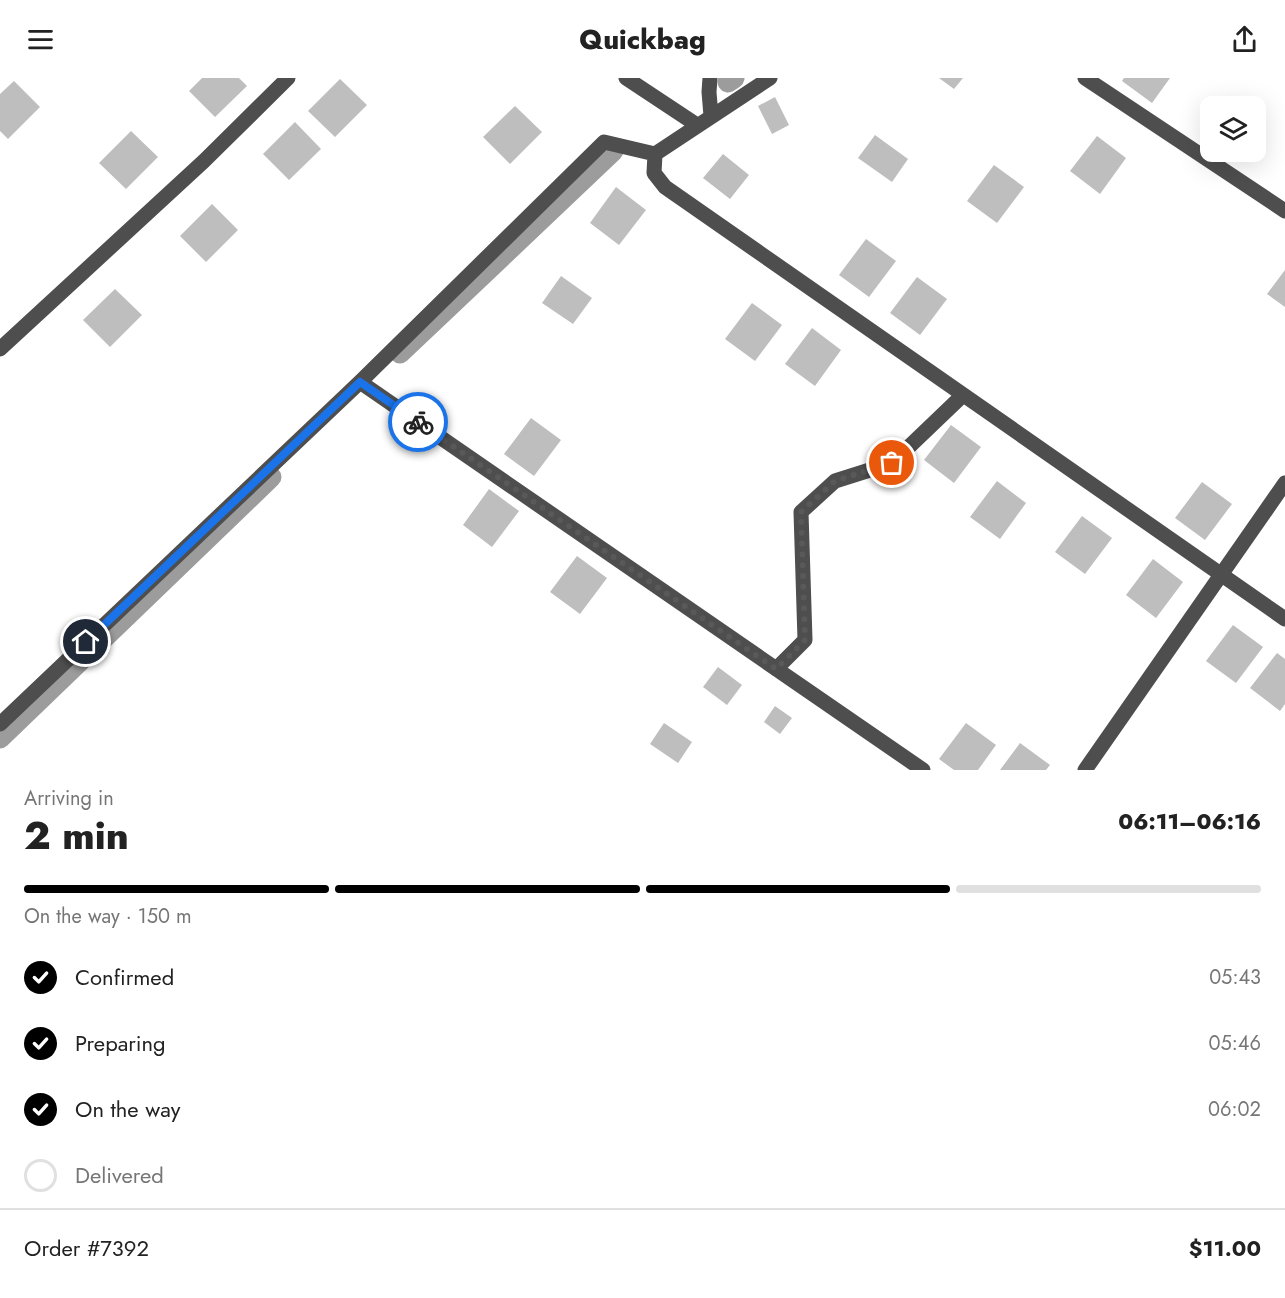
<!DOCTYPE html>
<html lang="en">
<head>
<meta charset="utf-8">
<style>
	body { margin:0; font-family:Jost,sans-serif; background:#f6f6f6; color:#222; height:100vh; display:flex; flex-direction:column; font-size:22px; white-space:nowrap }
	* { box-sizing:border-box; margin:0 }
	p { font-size:20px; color:#767676 }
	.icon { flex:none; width:33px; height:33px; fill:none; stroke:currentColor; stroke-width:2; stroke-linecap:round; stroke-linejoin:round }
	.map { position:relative; height:692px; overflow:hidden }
	.sheet { display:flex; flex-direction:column; background:#fff; flex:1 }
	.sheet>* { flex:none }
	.fabs { position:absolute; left:1200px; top:18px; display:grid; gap:12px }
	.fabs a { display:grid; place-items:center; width:66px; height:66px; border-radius:12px; background:#fff; box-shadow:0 6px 24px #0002; font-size:30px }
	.pin { position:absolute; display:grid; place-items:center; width:51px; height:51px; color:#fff; margin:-26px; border:3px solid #fff; border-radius:50%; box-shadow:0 2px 6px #0007 }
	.courier { position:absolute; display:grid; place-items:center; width:60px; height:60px; margin:-30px; border:4px solid #1a73e8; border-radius:50%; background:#fff; color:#222; box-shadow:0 2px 8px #0007 }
	.overview em { font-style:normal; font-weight:800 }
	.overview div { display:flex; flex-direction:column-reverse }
	.overview { display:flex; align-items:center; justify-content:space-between; height:102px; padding:0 24px }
	h1 { font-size:39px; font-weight:800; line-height:45px }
	.bar { display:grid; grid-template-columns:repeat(4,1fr); gap:9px 6px; align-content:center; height:72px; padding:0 24px }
	.bar i { height:8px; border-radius:4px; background:#e0e0e0 }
	.bar .selected { background:#000 }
	.bar p { grid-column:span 4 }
	.line { display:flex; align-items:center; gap:15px; padding:0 24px; border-top:2px solid #e0e0e0 }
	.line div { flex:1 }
	ol { padding:0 24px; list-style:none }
	li { display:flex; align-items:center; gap:18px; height:66px }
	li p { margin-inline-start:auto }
	li .icon { padding:6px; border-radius:50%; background:#000; color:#fff; stroke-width:4 }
	li:last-child { color:#767676 }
	li i { width:33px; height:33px; border:3px solid #e0e0e0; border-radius:50% }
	header { display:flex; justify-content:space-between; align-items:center; height:78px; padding:0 24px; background:#fff; font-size:27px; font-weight:800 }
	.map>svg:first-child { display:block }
</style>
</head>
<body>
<header><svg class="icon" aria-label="menu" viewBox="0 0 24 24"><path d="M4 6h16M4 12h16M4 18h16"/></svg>Quickbag<svg class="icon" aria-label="share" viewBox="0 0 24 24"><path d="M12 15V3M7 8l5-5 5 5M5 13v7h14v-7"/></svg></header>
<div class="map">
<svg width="1285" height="692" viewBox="0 0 1285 692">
	<rect width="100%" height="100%" fill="#fff"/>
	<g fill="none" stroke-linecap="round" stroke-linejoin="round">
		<path stroke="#9c9c9c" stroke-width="21" d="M728,4L734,0
			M400,275L613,73
			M0,660L271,399"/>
	</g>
	<path fill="#bebebe" d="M202,0H239L247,8L215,39L189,13Z
		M939,0H963L954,11Z
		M1124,0H1170L1152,25L1122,3Z
		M340,1L367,27L335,59L308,33Z
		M14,3L40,29L8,61L0,53V16Z
		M775,19L789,47L772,56L758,28Z
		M515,28L542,54L510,86L483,59Z
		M295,44L321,71L289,102L263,76Z
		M131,53L158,79L126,111L99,85Z
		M875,57L908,81L892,104L858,80Z
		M1097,58L1126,80L1100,116L1070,93Z
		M723,76L749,97L730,121L703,100Z
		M994,87L1024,109L997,145L967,123Z
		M616,109L646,132L619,167L590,145Z
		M212,126L238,152L206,184L180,158Z
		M866,161L896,183L869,219L839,197Z
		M1285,192V229L1267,216Z
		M561,198L592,220L573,246L542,225Z
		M917,199L947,221L920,257L890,235Z
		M115,211L142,237L110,269L83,242Z
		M752,225L782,247L755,283L725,261Z
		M812,250L841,272L815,308L785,286Z
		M531,340L561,362L534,398L504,376Z
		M951,347L981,369L954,405L924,382Z
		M997,403L1026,425L1000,461L970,439Z
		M1202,404L1232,426L1205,462L1175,440Z
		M489,411L519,433L492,469L463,447Z
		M1082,438L1112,460L1085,496L1055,474Z
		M577,478L607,500L580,536L550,514Z
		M1153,481L1183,504L1156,540L1126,517Z
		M1233,547L1263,569L1236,605L1206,583Z
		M1277,575L1285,581V626L1280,633L1250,610Z
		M718,589L742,607L727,627L703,609Z
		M775,628L792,640L780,656L764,644Z
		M664,645L692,664L678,685L650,666Z
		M966,645L996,667L978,692H954L939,681Z
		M1020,665L1050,687L1046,692H1000Z"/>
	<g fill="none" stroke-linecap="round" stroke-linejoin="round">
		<path stroke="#4e4e4e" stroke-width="15" d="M626,0L697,47
			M710,0L709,14L711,38
			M770,0L655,76L654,95L665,109L1285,541
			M1085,0L1285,133
			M0,271L204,83L288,0
			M360,304L923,692
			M776,591L805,562L801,434L835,403L892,385L963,317
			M0,646L360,304L604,64L655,76
			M1085,692L1285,405"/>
	</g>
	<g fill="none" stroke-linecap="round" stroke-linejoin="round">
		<path stroke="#595959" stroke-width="6" stroke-dasharray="0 10.8" d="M418,344L776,591L805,562L801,434L835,403L892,385"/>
		<path stroke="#1a73e8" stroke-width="8" d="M86,564L360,304L418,344"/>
	</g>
</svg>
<div class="fabs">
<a><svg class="icon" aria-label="layers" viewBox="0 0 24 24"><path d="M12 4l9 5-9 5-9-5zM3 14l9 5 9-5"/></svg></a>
</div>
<div class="pin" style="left:892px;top:385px;background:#ea580c"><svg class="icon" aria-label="bag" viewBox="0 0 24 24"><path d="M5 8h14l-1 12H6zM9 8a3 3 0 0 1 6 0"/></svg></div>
<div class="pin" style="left:86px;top:564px;background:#1f2937"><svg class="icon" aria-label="home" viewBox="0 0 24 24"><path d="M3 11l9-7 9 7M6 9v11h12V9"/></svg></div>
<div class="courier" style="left:418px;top:344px"><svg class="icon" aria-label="bike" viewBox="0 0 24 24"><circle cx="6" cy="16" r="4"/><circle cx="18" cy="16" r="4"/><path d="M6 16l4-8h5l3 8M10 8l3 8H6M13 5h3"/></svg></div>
</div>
<section class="sheet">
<div class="overview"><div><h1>2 min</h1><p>Arriving in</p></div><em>06:11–06:16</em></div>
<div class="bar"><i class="selected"></i><i class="selected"></i><i class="selected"></i><i></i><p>On the way · 150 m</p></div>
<ol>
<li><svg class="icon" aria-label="check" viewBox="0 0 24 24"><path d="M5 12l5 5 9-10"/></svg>Confirmed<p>05:43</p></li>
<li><svg class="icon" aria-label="check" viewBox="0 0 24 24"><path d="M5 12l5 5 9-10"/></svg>Preparing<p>05:46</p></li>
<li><svg class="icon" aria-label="check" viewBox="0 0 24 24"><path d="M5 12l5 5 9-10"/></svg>On the way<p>06:02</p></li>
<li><i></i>Delivered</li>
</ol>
<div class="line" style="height:78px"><div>Order #7392</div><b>$11.00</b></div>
</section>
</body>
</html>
